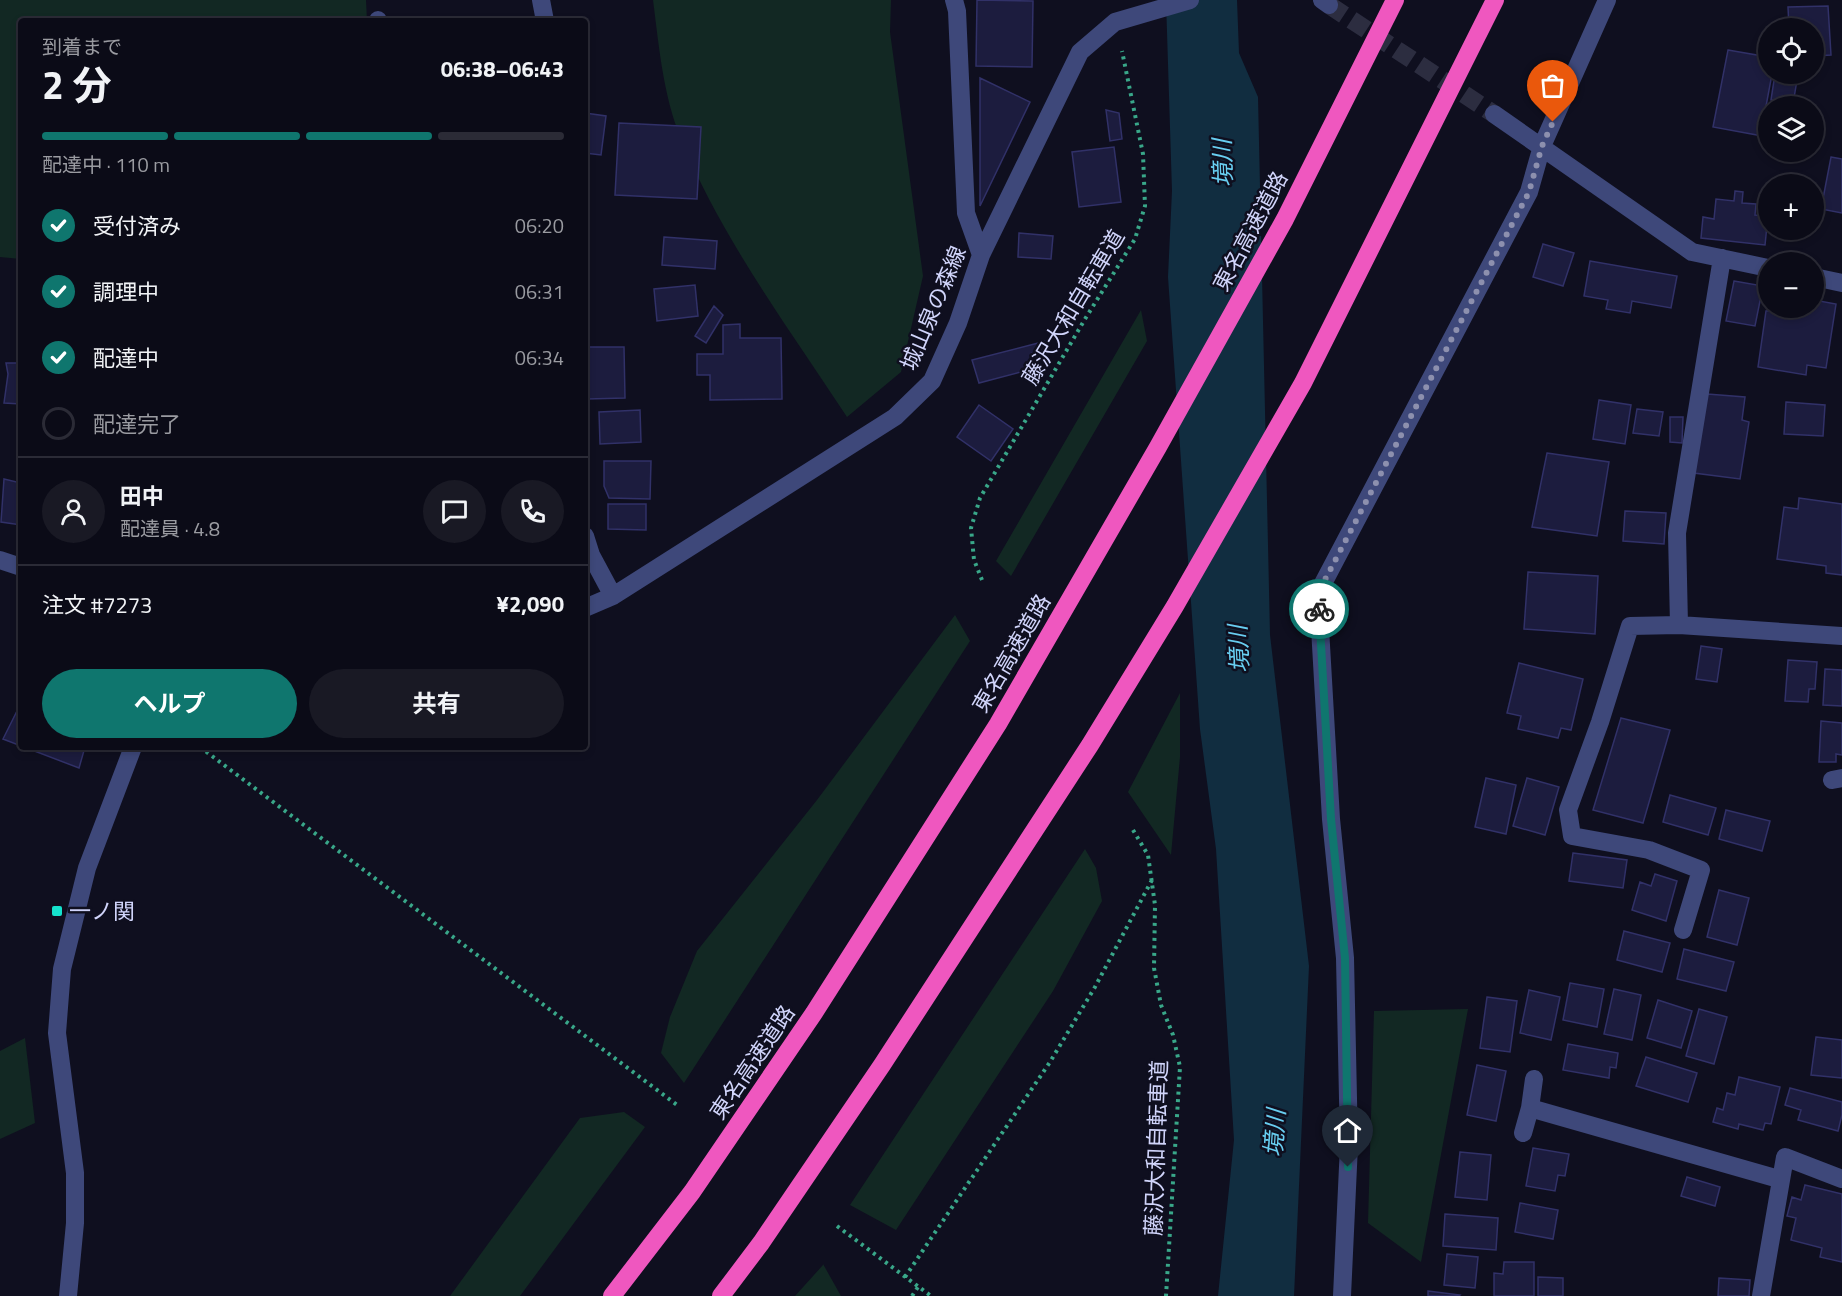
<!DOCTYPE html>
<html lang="ja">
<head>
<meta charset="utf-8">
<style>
	body { margin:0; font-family:"Titillium Web","Noto Sans JP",sans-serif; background:#191924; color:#f1f3f6; height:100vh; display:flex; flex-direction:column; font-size:22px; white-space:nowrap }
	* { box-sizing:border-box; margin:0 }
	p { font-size:20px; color:#9a9ba1 }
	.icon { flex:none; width:33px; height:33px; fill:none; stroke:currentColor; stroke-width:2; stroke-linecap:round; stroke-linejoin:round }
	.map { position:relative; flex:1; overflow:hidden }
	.panel { position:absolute; left:18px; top:18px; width:570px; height:732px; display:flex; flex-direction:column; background:#0b0b17; border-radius:6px; box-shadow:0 3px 9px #0003,0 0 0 2px #2b2b36 }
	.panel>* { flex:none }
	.buttons { position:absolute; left:1758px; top:18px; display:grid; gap:12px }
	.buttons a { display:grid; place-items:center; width:66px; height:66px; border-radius:50%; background:#0b0b17; box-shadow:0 3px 9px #0003,0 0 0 2px #2b2b36; font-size:30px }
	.pin { position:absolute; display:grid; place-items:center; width:51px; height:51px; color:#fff; margin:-62px -26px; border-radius:50% 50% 50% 0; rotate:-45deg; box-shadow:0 0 6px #0007 }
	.pin .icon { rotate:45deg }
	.courier { position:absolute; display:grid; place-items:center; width:60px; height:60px; margin:-30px; border:4px solid #0f766e; border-radius:50%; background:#fff; color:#222; box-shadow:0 2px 8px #0007 }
	.head em { font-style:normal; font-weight:700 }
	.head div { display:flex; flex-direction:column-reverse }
	.head { display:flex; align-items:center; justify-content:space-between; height:102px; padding:0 24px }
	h1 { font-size:39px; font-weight:700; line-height:45px }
	.bar { display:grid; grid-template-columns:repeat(4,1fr); gap:9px 6px; align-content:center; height:72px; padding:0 24px }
	.bar i { height:8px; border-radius:4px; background:#2b2b36 }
	.bar .active { background:#0f766e }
	.bar p { grid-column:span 4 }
	.line { display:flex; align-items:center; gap:15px; padding:0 24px; border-top:2px solid #2b2b36 }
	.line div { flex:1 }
	.round { display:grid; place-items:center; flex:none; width:63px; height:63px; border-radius:32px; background:#191924 }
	ol { padding:0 24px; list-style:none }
	li { display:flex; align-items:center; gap:18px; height:66px }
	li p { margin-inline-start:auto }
	li .icon { padding:6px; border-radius:50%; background:#0f766e; color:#fff; stroke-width:4 }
	li:last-child { color:#9a9ba1 }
	li i { width:33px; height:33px; border:3px solid #2b2b36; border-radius:50% }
	.primary-button { display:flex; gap:12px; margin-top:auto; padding:12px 24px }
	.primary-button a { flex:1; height:69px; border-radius:36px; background:#0f766e; color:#fff; font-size:24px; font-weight:700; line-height:69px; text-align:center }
	.primary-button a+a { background:#191924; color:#f1f3f6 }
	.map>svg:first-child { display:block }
</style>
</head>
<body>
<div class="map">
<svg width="1842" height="1296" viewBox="0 0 1842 1296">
	<rect width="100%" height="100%" fill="#0f0f1f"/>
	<path fill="#122823" d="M0,0H366L367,21H21V259L0,257Z
		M653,0H891L890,32L923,276L901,372L847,417C788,327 722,239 681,139C663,95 659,46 653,0Z
		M1141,310L1147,341L1011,576L996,561Z
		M955,615L970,641L684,1083L661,1053L670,1017L697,951L817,800Z
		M1180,693V757L1171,855L1128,792Z
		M1085,849L1096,868L1102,901L1053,991L896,1230L850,1205Z
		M1468,1009L1421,1262L1368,1223L1374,1011Z
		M25,1038L35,1123L0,1139V1051Z
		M624,1112L645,1127L520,1296H450L580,1118Z
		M823,1264L841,1296H795L823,1265Z"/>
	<path fill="#112d40" d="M1166,0H1237L1239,53L1258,97L1270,635L1309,966L1294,1296H1218L1234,1140L1216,849L1200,729L1168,277L1172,191Z"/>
	<path fill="#1c1c3e" stroke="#313168" stroke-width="1.5" d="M977,0L1033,1L1032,67L976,66Z
		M1828,6L1831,55L1814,56V28H1789L1788,7Z
		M1728,50L1768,57V74H1772L1764,117L1768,118V137L1713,127Z
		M1775,74H1798L1793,104L1771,100Z
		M980,78L1030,102L980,206Z
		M1106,110L1119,113L1122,139L1110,141Z
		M585,113L606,116L601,155L585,153Z
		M619,123L701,127L697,199L615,195Z
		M1114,147L1121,202L1079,207L1072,152Z
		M1831,157L1842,159V213L1821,209Z
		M1735,191L1743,192L1742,203L1756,204L1755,215L1768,216L1765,245L1701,238L1703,217L1714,219L1716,199L1734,201Z
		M1019,233L1053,236L1051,259L1018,257Z
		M664,237L717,241L715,269L662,265Z
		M1543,244L1574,253L1563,286L1533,277Z
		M1590,261L1677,276L1671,308L1632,301L1630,313L1606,309L1608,300L1584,296Z
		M1734,281L1763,286L1755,326L1726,321Z
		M695,285L698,316L657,321L654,289Z
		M1814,300L1836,304L1826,368L1807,365L1806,375L1758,367L1766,311L1778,310L1779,308H1814Z
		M714,306L723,315L706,343L695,336Z
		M740,324V338H781L782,399L710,400V375H697V354H723V325Z
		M1046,341L1047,349L1032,353L1036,368L979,383L972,360Z
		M587,347H624L625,398L587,399Z
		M6,363H21V404L4,403L8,374Z
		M1707,394L1745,397L1742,420L1749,422L1740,479L1694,473Z
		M1599,400L1631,405L1625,444L1593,439Z
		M1786,402L1825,405L1823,436L1784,434Z
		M979,405L1013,429L991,461L957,437Z
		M1637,409L1663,412L1659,436L1633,433Z
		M640,410L641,442L600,444L599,412Z
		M1670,417H1683L1682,443L1670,442Z
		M1547,453L1609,462L1597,536L1532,527Z
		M604,461H651L650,499L609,498L604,486Z
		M4,479L21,483V525L1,522Z
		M1799,498L1842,504V575L1826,573V566L1777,559L1784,507L1798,509Z
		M608,504H646V530L608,529Z
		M1625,511L1666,513L1664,544L1623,541Z
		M1528,572L1598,576L1595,634L1524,629Z
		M1701,646L1722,649L1717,682L1696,679Z
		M1788,660L1817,662L1815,689H1809L1808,702L1785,701Z
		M1519,663L1583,679L1571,730L1561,728L1558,738L1518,729L1521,716L1507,713Z
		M1825,669L1842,670V706L1823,705Z
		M19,707H21V746L3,739Z
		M1621,718L1670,730L1643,823L1593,810Z
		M1821,721L1842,723V755L1836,754V762H1819Z
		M24,747H85L79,768Z
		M1486,778L1516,785L1506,834L1475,827Z
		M1527,778L1559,787L1545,835L1513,826Z
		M1670,795L1716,808L1708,835L1663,822Z
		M1726,810L1770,821L1762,851L1719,839Z
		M1573,853L1627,860L1623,888L1569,881Z
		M1655,874L1677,881L1666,921L1632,910L1640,882L1651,886Z
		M1719,890L1749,898L1737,945L1707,937Z
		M1624,931L1670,943L1662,972L1617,960Z
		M1684,949L1734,962L1726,991L1677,979Z
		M1570,983L1604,989L1597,1027L1563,1020Z
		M1614,989L1641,995L1632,1040L1604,1034Z
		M1529,990L1560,997L1551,1040L1520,1033Z
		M1487,997L1517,1001L1510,1052L1480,1048Z
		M1658,1000L1692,1011L1681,1048L1647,1038Z
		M1699,1009L1727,1017L1714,1064L1686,1056Z
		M1816,1037L1842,1040V1078L1811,1075Z
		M1568,1044L1618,1053L1616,1068L1610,1067L1609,1078L1563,1070Z
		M1646,1057L1697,1073L1688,1102L1636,1086Z
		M1477,1065L1506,1071L1496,1121L1467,1115Z
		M1739,1077L1780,1087L1771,1124L1765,1123L1763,1130L1739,1124L1738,1129L1713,1122L1717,1108L1723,1110L1727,1093L1735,1095Z
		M1790,1088L1842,1102V1115L1838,1131L1798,1120L1801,1110L1785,1105Z
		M1533,1148L1569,1154L1565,1176L1558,1175L1555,1191L1526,1186Z
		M1460,1152L1491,1155L1487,1200L1455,1197Z
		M1687,1177L1720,1187L1715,1206L1681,1196Z
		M1805,1185L1842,1194V1262L1820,1257L1822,1248L1791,1240L1796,1218L1787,1216L1792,1197L1801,1200Z
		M1520,1203L1558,1210L1553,1239L1515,1232Z
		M1445,1214L1498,1218L1496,1250L1443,1246Z
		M1447,1254L1478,1257L1475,1288L1444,1285Z
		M1504,1262H1534V1296H1494V1273L1503,1274Z
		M1538,1277L1563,1278V1296H1538Z
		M1719,1278L1750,1280L1749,1296H1718Z
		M1428,1291L1460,1295L1459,1296H1428Z"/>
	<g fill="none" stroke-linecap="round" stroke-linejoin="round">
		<path stroke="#2c2d40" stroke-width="18" stroke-dasharray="18 9" stroke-linecap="butt" d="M1329,5L1494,114"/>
		<path stroke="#39a789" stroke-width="4" stroke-dasharray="3 4.5" stroke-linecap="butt" d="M982,580L974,560L971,528L980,498L1085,319L1135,239L1145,206L1143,154L1122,51
			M200,747L677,1105
			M1133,830L1148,855L1155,905L1154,968L1161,1005L1173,1035L1180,1067L1166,1296
			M837,1226L931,1296
			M905,1277L1050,1062L1095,987L1153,878
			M912,1296L918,1287"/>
		<path stroke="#3e487a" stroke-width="18" d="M541,0L545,21
			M954,0L957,11L966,213L981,255
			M1322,0L1329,5
			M378,20V21
			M1494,114L1692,252L1768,268
			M1814,277L1842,283
			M585,536L591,555L613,596
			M0,560L21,567
			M585,608L613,596L895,417L932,381L958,323L981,255L1080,52L1115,22L1190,0
			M1679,625L1677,533L1722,258
			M1832,780L1842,778
			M1683,930L1701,870L1649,850L1572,836L1568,810L1600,722L1630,626L1679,625L1842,636
			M1534,1079L1530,1108L1779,1179
			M1523,1133L1530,1108
			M68,1296L75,1223V1173L57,1033L62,969L87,868L133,747
			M1342,1296L1349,1145L1345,958L1331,819L1318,593L1529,192L1542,146L1607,0
			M1761,1296L1785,1157L1842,1179"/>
		<path stroke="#ef57bf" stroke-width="18" d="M612,1296L692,1192L814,1013L998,724L1158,447L1285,219L1395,0
			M721,1296L761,1243L882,1065L1090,745L1175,606L1303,383L1495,0"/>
	</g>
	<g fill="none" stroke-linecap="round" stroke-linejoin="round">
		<path stroke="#8d90ae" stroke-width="6" stroke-dasharray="0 10.8" d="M1319,609L1318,593L1529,192L1542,146L1553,122"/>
		<path stroke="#0f766e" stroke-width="8" d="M1319,609L1331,819L1345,958L1348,1167"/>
	</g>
	<rect fill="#15e2cd" stroke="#0f0f1f" stroke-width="2" x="51" y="905" width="12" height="12" rx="3"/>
	<g text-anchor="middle" stroke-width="5" stroke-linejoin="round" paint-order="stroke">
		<g font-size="22" fill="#d1d5fb" stroke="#0f0f1f">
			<text transform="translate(1250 231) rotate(-62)" y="8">東名高速道路</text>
			<text transform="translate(1073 307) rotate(-59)" y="8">藤沢大和自転車道</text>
			<text transform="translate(933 308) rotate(-67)" y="8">城山泉の森線</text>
			<text transform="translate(1011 653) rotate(-60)" y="8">東名高速道路</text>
			<text transform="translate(752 1062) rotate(-56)" y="8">東名高速道路</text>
			<text transform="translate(1156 1148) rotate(-88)" y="8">藤沢大和自転車道</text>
		</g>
		<g font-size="22" fill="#d1d5fb" stroke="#0f0f1f" text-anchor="start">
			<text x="69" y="919">一ノ関</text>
		</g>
		<g font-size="24" font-style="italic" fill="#68cef1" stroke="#0f0f1f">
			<text transform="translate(1223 163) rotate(-92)" y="8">境川</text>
			<text transform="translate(1239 649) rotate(-93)" y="8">境川</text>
			<text transform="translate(1275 1133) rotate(-86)" y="8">境川</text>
		</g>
	</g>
</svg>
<div class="buttons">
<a><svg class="icon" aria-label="locate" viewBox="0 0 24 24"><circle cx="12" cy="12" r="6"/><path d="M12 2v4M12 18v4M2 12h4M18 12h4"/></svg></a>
<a><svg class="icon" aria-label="layers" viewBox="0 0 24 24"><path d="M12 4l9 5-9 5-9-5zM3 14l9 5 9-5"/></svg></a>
<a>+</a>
<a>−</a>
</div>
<div class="pin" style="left:1553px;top:122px;background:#ea580c"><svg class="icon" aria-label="bag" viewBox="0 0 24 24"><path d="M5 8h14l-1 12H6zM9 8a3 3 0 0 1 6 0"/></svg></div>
<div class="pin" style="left:1348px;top:1167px;background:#1f2937"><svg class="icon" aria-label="home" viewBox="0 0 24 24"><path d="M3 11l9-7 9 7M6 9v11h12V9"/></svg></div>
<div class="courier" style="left:1319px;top:609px"><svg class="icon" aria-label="bike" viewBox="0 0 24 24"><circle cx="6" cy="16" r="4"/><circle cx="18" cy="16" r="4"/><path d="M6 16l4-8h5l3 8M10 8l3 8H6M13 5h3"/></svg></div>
<section class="panel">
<div class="head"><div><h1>2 分</h1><p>到着まで</p></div><em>06:38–06:43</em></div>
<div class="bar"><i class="active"></i><i class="active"></i><i class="active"></i><i></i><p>配達中 · 110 m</p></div>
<ol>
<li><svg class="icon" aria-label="check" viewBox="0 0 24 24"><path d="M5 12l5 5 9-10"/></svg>受付済み<p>06:20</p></li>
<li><svg class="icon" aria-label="check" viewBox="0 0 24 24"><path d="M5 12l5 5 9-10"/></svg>調理中<p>06:31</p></li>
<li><svg class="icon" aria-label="check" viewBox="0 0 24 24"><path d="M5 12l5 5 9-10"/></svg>配達中<p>06:34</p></li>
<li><i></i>配達完了</li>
</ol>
<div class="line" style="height:108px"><a class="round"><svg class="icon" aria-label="person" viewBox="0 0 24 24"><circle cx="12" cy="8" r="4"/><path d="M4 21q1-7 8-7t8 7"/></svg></a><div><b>田中</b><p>配達員 · 4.8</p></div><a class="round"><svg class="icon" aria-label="chat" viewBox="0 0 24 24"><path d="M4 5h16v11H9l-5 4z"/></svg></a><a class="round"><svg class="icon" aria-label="phone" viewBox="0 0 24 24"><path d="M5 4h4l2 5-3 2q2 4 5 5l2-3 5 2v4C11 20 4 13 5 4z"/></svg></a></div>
<div class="line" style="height:78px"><div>注文 #7273</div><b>¥2,090</b></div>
<div class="primary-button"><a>ヘルプ</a><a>共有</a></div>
</section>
</div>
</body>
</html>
